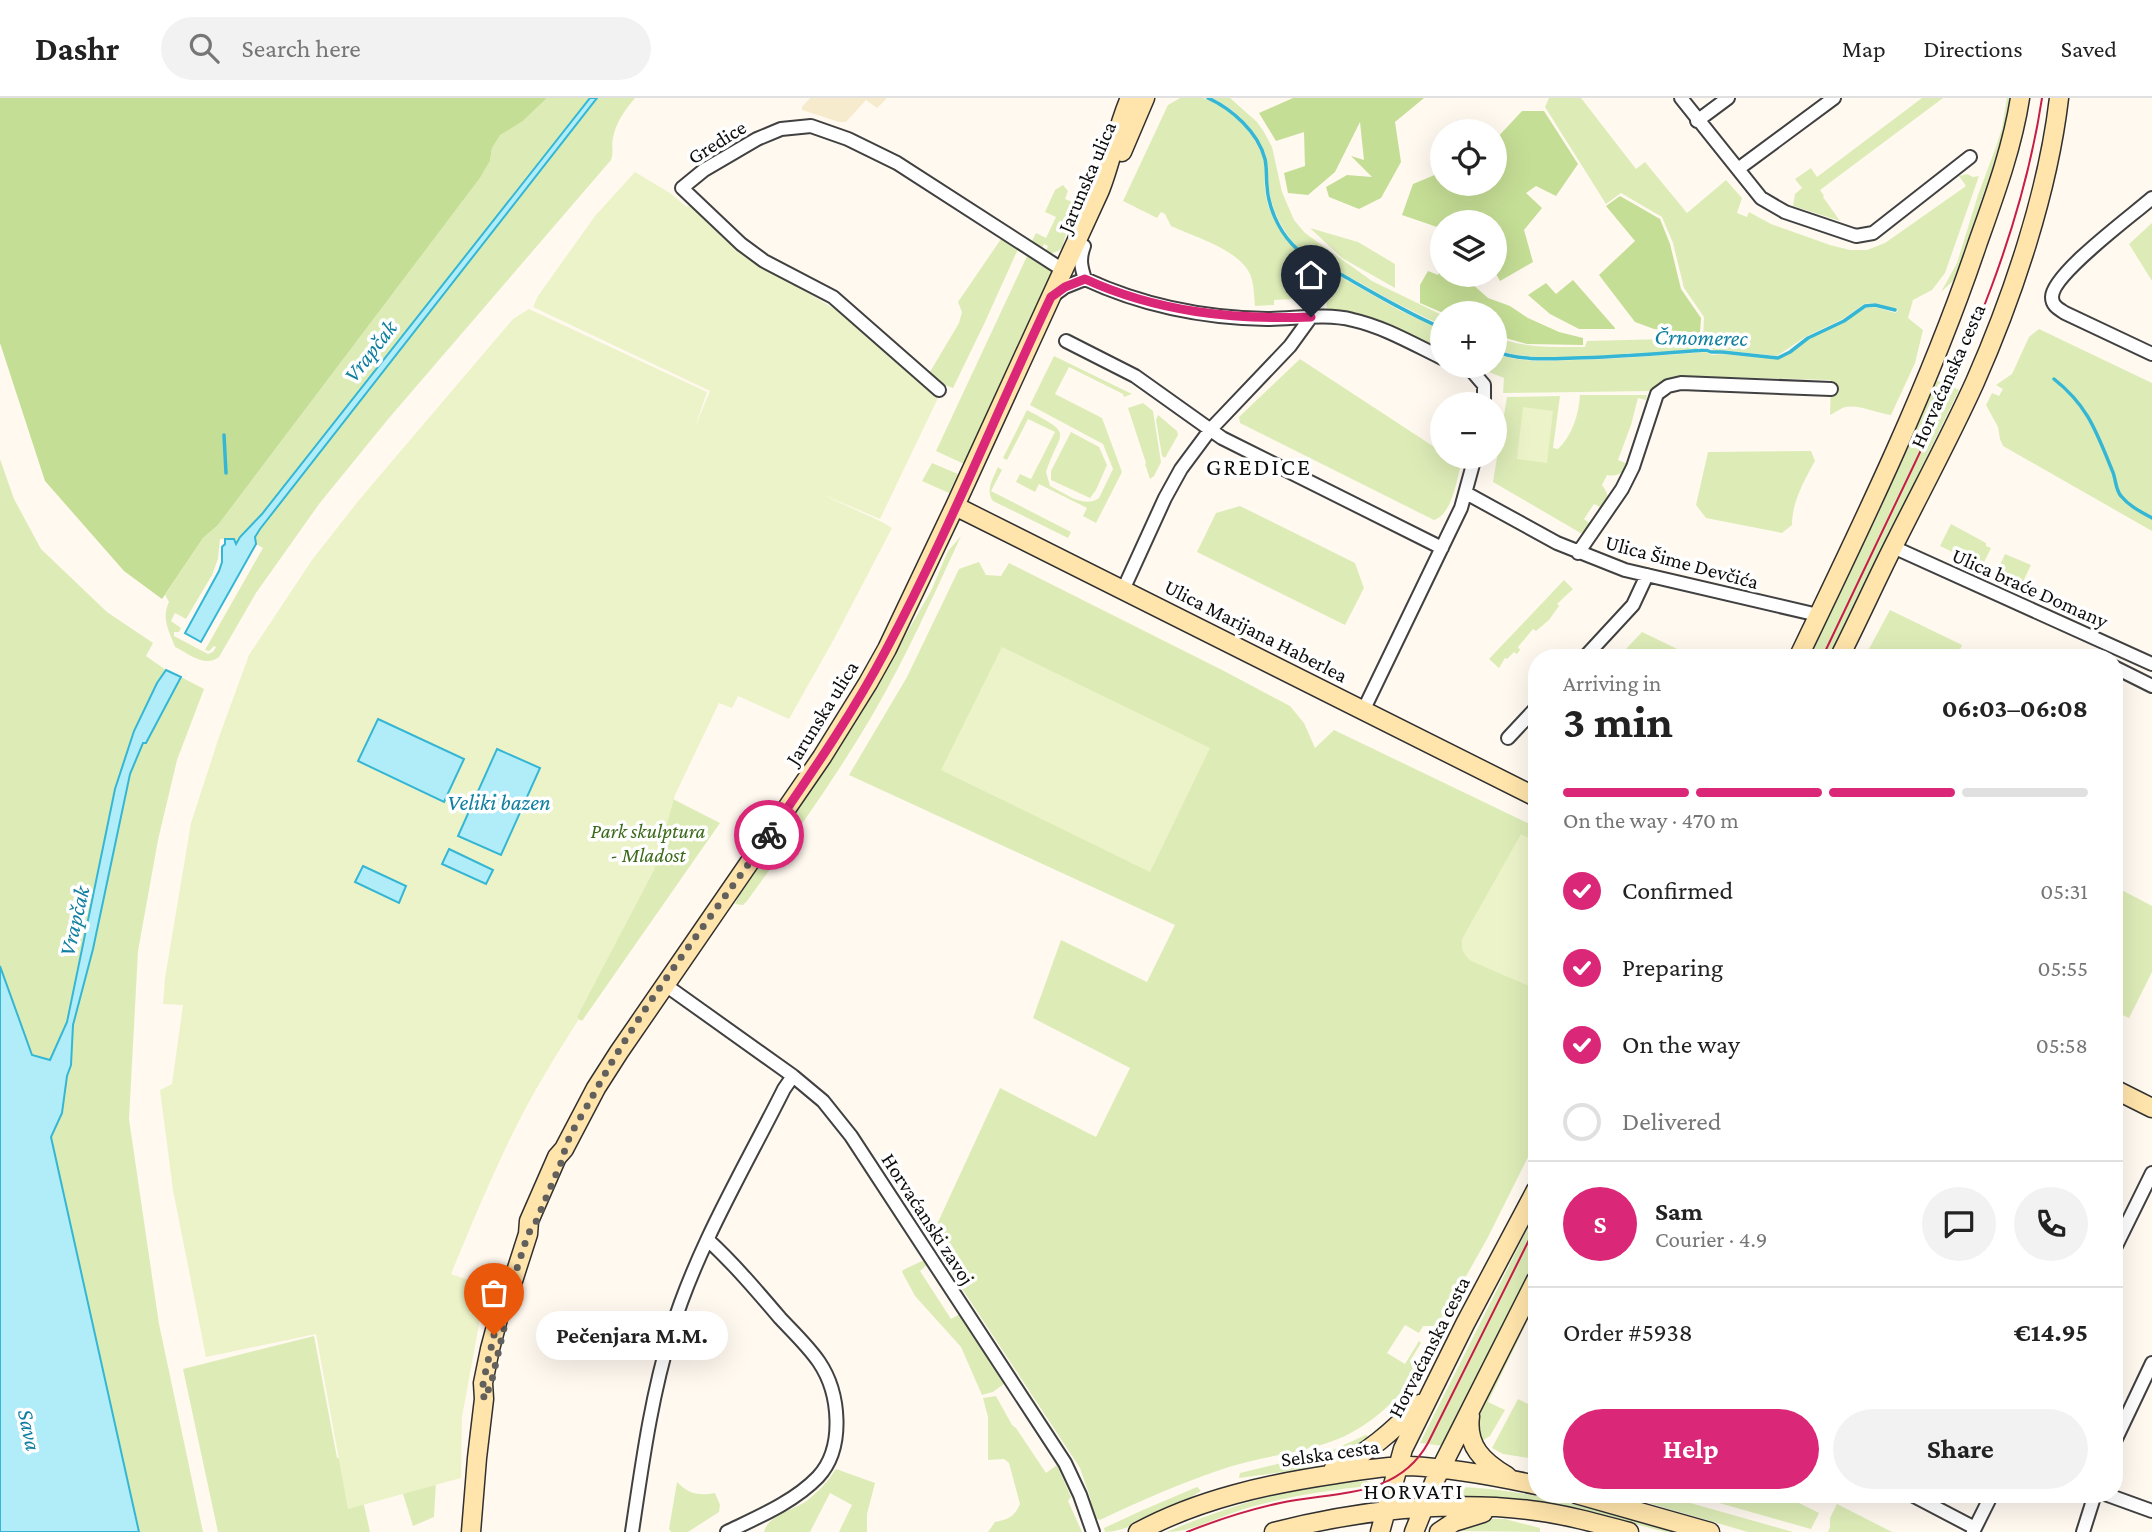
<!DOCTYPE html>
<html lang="en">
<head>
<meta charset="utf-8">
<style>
	body { margin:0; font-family:"Crimson Pro",serif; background:#f2f2f2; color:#222; height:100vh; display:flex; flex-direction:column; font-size:26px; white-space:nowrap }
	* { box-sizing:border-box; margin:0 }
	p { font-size:23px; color:#767676 }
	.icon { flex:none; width:38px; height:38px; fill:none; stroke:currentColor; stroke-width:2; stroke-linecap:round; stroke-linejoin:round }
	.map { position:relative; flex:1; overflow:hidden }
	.details { position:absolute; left:1528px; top:551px; width:595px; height:854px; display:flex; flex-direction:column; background:#fff; border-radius:28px; box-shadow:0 7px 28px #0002 }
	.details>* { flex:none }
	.controls { position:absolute; left:1430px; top:21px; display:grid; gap:14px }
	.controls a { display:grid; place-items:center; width:77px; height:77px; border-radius:50%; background:#fff; box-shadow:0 7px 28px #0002; font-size:35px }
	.pin { position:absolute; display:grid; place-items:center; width:60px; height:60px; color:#fff; margin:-72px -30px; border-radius:50% 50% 50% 0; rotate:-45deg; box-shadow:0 0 7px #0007 }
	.pin .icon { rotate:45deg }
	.courier { position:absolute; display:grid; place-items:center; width:70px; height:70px; margin:-35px; border:5px solid #db2777; border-radius:50%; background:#fff; color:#222; box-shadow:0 2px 9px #0007 }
	.bubble { position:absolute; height:49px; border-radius:24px; background:#fff; box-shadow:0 7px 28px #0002; font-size:23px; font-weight:700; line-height:49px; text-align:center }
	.summary em { font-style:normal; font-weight:700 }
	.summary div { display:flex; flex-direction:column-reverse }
	.summary { display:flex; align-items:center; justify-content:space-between; height:119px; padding:0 35px }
	h1 { font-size:46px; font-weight:700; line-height:52px }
	.bar { display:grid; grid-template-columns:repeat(4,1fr); gap:10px 7px; align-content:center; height:84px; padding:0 35px }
	.bar i { height:9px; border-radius:5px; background:#e0e0e0 }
	.bar .on { background:#db2777 }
	.bar p { grid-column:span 4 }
	.line { display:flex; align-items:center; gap:18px; padding:0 35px; border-top:2px solid #e0e0e0 }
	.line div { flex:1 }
	.round { display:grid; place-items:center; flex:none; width:74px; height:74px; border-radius:37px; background:#f2f2f2 }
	ol { padding:0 35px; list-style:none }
	li { display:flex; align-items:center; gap:21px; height:77px }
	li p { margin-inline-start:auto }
	li .icon { padding:7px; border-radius:50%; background:#db2777; color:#fff; stroke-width:4 }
	li:last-child { color:#767676 }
	li i { width:38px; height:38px; border:4px solid #e0e0e0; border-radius:50% }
	.cta { display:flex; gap:14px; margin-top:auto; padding:14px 35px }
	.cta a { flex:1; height:80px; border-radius:42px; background:#db2777; color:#fff; font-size:28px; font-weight:700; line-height:80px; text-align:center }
	.cta a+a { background:#f2f2f2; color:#222 }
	header { display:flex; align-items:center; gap:42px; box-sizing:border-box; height:98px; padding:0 35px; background:#fff; border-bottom:2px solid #e0e0e0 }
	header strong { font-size:33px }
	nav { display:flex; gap:38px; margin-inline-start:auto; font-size:24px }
	.search { width:490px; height:63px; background:#f2f2f2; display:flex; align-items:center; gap:18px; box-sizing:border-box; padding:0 24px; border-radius:38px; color:#767676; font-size:26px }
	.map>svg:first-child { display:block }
</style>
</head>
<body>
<header>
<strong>Dashr</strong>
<div class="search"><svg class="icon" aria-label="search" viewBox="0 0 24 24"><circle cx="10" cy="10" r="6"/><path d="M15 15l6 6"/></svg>Search here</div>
<nav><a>Map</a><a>Directions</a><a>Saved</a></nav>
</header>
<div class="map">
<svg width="2152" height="1434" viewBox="0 0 2152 1434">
	<rect width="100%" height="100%" fill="#fff9f0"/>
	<path fill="#f7ebce" d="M810,0H887L877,10L866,2L846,24H839L802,12V9Z"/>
	<path fill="#ddecb7" d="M547,0H590L262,416L240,439L236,446L234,441H220L218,461L212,477L186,521L175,515L171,523L181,530L179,534H174V538L208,556L213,554L216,549L214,548L209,553L205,552L263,450L256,446L255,439L282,401L597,0H635C625,12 616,24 613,40C611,48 614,54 611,62L389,320L319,406L256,495L219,559C205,570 189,556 175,549C169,533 161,520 169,504L165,497L203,440L218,427L480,80L490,63L492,50L500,36L523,23Z
		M1180,0C1187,0 1195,0 1202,0C1227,4 1255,36 1263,59C1266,70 1264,81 1265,92C1268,118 1283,140 1302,157L1399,212L1442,232V253C1405,236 1368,213 1327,212L1326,199L1274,202V207L1255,208C1254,198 1254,185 1250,176C1238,151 1195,139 1171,128L1165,116L1161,114L1157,120L1123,103L1168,7Z
		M1212,0H1230L1257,24L1264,34L1272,49L1282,94L1294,122L1305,135L1372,183L1442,217V227C1407,212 1375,193 1342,175C1325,166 1304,158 1292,143C1280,128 1271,109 1269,90C1267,79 1269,68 1266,58C1258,34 1235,10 1212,0Z
		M1549,0H1581L1636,71L1645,64L1687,115L1726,82L1742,100L1737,115L1747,119L1749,114L1771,126L1830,147L1850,152H1867L1885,145L1966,88L1959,78L1967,76L1973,79L1979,78L1945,175L1932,192L1913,202L1908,220L1923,232L1915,265L1891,317C1878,315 1857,306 1845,309C1840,311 1834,315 1830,317L1831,282L1724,279L1670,280L1662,283L1652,293L1503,295L1504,280L1474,268H1494L1495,256C1525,265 1544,263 1575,262C1619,261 1662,257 1706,254L1712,257L1722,256L1778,261L1790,255L1809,241L1845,224L1865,210L1875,209L1896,215L1898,212L1875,205L1864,206L1843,221L1807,238L1777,258L1721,252L1717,253L1707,250L1643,256L1628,255L1621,257C1580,258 1534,265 1495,251V239C1525,250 1553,249 1585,249L1587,243L1703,240L1704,219L1684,190L1673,145L1662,119L1621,95L1606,106L1545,9Z
		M1922,0H1943L1820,92L1824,98L1823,99L1840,123L1793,108L1795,96L1802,90L1795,81L1811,70L1817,79Z
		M2007,0H2014L1998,60L1984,94L1959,172L1953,183L1941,194L1957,165L1978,97L1996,49L2002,30Z
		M1063,87L1068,93L1065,101L1075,105L1062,150L1058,153L1052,155L1046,152L1048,148L1044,146L1042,150L1032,143L1036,135L1046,140L1056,119L1045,114L1055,92Z
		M2152,125V183L2129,146Z
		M1310,130L1358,144L1395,166V190L1342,160Z
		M1001,141L1018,151L985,224L953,290L934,283L927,279L959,225L962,214L958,204Z
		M1028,156L1051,170L1053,177L964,366L936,353Z
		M2039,231L2152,285V433L2003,348L2000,341L1998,329L1986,307L1992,295L1999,298L2003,291L1996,287L2012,276L2029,239Z
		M1054,258L1132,296L1124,299L1123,296L1069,269L1055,296L1102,320L1122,374L1096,425L1083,418L1087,410L1039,386L1035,394L1016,384L1020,376L1031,381L1055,334L1028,321L1007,362L1003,360L1027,312C1076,338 1060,331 1046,374L1050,388C1065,395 1083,411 1099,400L1113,371L1103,346L1030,307Z
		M1300,261L1442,354V359L1462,362C1457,379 1453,416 1434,422L1240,325L1239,319Z
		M1936,282L1959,292L1830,560H1807Z
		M1580,297H1647L1646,302L1638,300L1631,327L1618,362L1628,366C1623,375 1618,379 1607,377L1602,387C1609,396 1609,402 1604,411L1594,406L1584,421L1592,427L1584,437L1493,384L1507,299L1560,298L1553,350L1558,351C1572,338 1579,316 1580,297Z
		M1143,305L1153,313L1161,364L1154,378L1150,381L1145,366L1146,365L1128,310Z
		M1158,317L1177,333L1178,337L1165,360L1162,358L1156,322Z
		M1071,334L1099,349L1107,367L1096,392L1090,400L1051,382V373Z
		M1811,353L1815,363C1804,383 1792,404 1792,427L1782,435L1706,420L1696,407L1708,354Z
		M0,361L14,401L41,451L107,514L153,545L146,558L166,572L157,585L134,633L115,691L67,924L50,962L32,957L0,868Z
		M932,365L958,376L949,395L922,383Z
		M998,369L1002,372L991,393L1071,434L1068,440L993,403C985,392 993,381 998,369Z
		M1240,408L1355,465L1364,490L1345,527L1197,454L1216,415Z
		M1951,426L1986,445V448L1991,450L1982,468L1940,448Z
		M961,438C933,499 906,559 873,616C835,681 791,742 747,803L743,807L735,806L748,779L808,695L856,623L931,493L948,453Z
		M2005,456L2031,467L2020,490L1995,478Z
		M979,464L986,477L1001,478L1009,465L1226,574L1290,608L1304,625L1315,650L1334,632L1536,729V1043L1487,1141L1438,1228H1423L1419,1235L1405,1227L1387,1255L1405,1266L1419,1243L1421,1245L1410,1263L1415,1277L1413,1280C1390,1310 1361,1335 1324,1346C1293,1356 1260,1359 1229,1369C1185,1383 1142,1402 1100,1422L1093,1419L1088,1403L1091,1402L1080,1370L936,1151L933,1140L938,1124L1000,990L1096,1039L1130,970L1033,920L1061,842L1147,884L1175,827L849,677L907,579L959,471Z
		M1564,482L1573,491L1557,506L1559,508L1549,522L1536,533L1533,531L1518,549L1520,552L1517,556L1514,554L1507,561L1505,560L1499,570L1489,561Z
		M1890,512L1962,547L1956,560H1864Z
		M1642,534L1696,560H1631L1624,553Z
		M181,579L204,591L177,662L158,742L138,853L129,1021L159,1226L203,1434H139L51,1038L62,1015L67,978L71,967L73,927L93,851L130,676L144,645L169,599H171Z
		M667,698L720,725L582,923L475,871Z
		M2114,788L2152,808V874L2129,920L2114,913Z
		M1536,1114V1161L1444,1348L1420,1345Z
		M924,1162L927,1167L920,1173L951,1221L960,1216L1005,1285L993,1294L982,1297L961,1249L915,1198L902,1174L903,1172Z
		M1536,1197V1205L1488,1304L1505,1312L1490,1338L1477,1346L1476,1317Z
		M314,1238L337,1360L348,1359L354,1363L370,1434H218L183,1271Z
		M996,1298L1012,1327L1016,1330L1046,1375L1057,1367L1071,1399L1068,1403L1082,1434H988L995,1424C1009,1421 1014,1419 1020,1406L1009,1365L1004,1361L988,1362V1319L983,1300Z
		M1518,1301L1536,1310V1361L1503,1356L1492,1350Z
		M1366,1337L1373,1341C1363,1346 1354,1353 1344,1358C1311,1372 1274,1375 1239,1380L1240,1375L1328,1354Z
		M437,1366L434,1419L413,1428L397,1377Z
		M836,1371L875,1385L867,1416V1434H839L852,1407L830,1395L810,1434H764C768,1416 796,1412 809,1401C820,1392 828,1383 836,1371Z
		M1367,1383L1370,1385L1367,1388C1325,1393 1283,1399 1244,1411C1218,1419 1193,1434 1166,1434C1232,1407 1295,1386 1367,1383Z
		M677,1384C689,1396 698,1398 715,1395L720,1407L719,1414L688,1434H671L669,1431Z
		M1197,1389L1201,1393C1180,1406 1129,1434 1105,1434L1104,1430L1143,1412Z
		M1458,1389C1533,1391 1606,1415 1678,1434H1665L1620,1422L1541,1404L1453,1401Z
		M1716,1396L1783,1397L1819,1415L1811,1431L1712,1403Z
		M1621,1397H1662L1793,1434H1748Z
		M1837,1406L1892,1434H1828L1830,1429V1420Z
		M1484,1421H1505L1540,1430V1434L1451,1433Z"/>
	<path fill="#c5de95" d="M0,0H547L523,23L500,37L492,50L490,63L480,80L218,427L203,440L162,501L124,473L45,383L0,245Z
		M1293,0H1424L1395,24L1401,64L1381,100L1359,111L1329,99L1326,89L1347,77L1372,79L1351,58L1364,62L1360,24L1335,74L1308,97L1288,95L1284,75L1305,68L1304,34L1276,43L1259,15Z
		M1522,13H1544L1578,66L1556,98L1536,88L1526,95L1542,110L1524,132L1533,164L1500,183L1495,174L1494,124H1442V130H1440L1402,117L1413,86L1442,74V86H1494L1495,42Z
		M1620,98L1660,121L1670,146L1681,191L1701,220L1700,235L1654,231L1635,224L1599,177L1635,143L1606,108Z
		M1442,169V177H1462L1488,200L1510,208L1528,220L1559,234L1583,240V247L1527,246L1495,237L1494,215H1443L1420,205V187L1428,173L1438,177Z
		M1573,182L1615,230V231H1579L1550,216L1528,197L1546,185L1556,196Z"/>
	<path fill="#edf3c9" d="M635,74L670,95L687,109L690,106L698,111L749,159L846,218L938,300L880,421L817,394L880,423L892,430L834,541L789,621L738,598L732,610L719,605L675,697L654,772L577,919L579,921C556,957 533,994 514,1033C491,1079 471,1128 451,1176L486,1188L462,1319L461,1380L348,1411L316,1236L206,1259L173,1092L160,992L172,986L183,907L163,906L165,880L191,725L219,639L249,557L312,462L359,402L513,221L529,211L707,294L695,329L710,293L533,209L538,198L595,118Z
		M1523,309L1553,313L1547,365L1517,361Z
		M1002,549L1210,650L1150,774L941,672Z
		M1521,736L1536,744V891L1471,863C1463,856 1461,851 1462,841Z"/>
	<path fill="#b1edf9" stroke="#34b6d4" stroke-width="2" d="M590,0H597L260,431L255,439L256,446L201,544L185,535L219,473L222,464V449L225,446V441H234L236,446L240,439L262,416Z
		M166,572L181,579L146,645H143L130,676L93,851L73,927L71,967L67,978L62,1015L51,1039L139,1434H0V868L32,957L50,962L67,924L115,691L134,633L157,585Z
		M378,621L464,661L444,704L358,663Z
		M497,651L540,670L501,757L458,738Z
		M449,751L493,772L486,786L442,766Z
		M363,768L406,788L399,805L355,784Z"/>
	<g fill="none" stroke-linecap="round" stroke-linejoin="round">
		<path stroke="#34b6d4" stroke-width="3.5" d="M1208,0C1232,11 1258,34 1265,61C1267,70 1266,79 1267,88C1268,108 1278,131 1292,146C1305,160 1325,168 1342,177C1375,196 1407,215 1442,230
			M1494,253C1521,263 1547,261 1575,260C1619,259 1662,255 1706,252L1711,254H1722L1778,260L1790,254L1808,240L1844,223L1865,208L1875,207L1895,212
			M2054,281C2088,308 2096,333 2112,372C2116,380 2115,391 2121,398C2129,408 2141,414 2152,420
			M224,337L226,375"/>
		<defs>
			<path id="street" d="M1681,0L1761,100L1785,114L1856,138L1873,135L1970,59
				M1697,23L1728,0
				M1738,71L1834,0
				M2152,100C2133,117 2052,176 2052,199C2052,208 2059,211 2065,215L2152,256
				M1084,148C1079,161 1081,169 1085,181
				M1054,197L1065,189L1085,181C1141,207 1205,220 1267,221C1295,221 1325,215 1353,222C1384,229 1413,246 1442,260
				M1066,243L1135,278L1222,340L1442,450
				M1461,268L1472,273L1484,287V306
				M939,292L833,199L764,163L741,146L682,90L704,72L757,41L781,31L811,28L848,41L897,65L1063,172
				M1466,395L1557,445L1625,472L1818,517
				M1893,449L2152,566
				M1578,455L1622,391L1633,369L1657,296L1668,288L1681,285L1831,291
				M1123,492L1165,400L1181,371L1210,332L1290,248L1311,219
				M1584,560L1633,507L1647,477
				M2114,569L2152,588
				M1363,613L1461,410L1475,359
				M1508,640L1536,610
				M664,886L793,978L823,1003L851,1038L1065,1365L1080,1397L1093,1434
				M708,1142C734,1166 757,1193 780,1220C793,1234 808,1248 819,1264C840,1295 845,1350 818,1379C794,1404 758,1419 727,1434
				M2114,1152L2152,1075
				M2114,1345L2152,1265
				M1910,1396L1975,1430
				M2105,1396L2152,1413
				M632,1434C642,1367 651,1299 671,1234C697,1149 744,1071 784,991L793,978
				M1973,1434L1992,1396
				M2083,1434L2095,1396"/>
			<path id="secondary" d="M1122,54L1145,0
				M955,408L1536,699
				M1798,560C1863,425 1929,289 1977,147C1994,99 2012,51 2020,0
				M1839,560C1859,521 1877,480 1897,441C1923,389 1951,337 1975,284C2013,198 2048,94 2059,0
				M2114,991L2152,1010
				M1470,1318C1466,1348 1483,1364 1507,1378
				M1333,1372C1367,1356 1393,1333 1419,1306
				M1576,1396L1710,1434
				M471,1434L477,1360L484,1301L483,1285L490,1251L503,1202L511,1189L528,1136L529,1123L557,1059L564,1051L596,990L619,954L822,659L868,585L887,551L955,408L1100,92C1112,62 1117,29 1130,0
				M1138,1434C1199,1401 1268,1386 1336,1376C1361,1372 1385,1368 1410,1368C1452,1370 1495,1378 1536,1387
				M1274,1434C1353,1413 1448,1402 1529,1412C1563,1416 1596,1425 1629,1434
				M1380,1434L1403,1351L1465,1226L1536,1092
				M1414,1434L1435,1382L1536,1182
				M1439,1434L1454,1424L1483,1415"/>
		</defs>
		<use href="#street" stroke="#414141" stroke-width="16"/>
		<use href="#secondary" stroke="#303030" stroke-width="21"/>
		<use href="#street" stroke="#fff" stroke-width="12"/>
		<use href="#secondary" stroke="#ffe4ab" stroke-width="18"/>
		<path stroke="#c61e49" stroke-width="2" d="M1822,560C1853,496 1883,432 1913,369C1970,249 2022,132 2042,0
			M1187,1434C1217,1422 1248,1412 1280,1405C1335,1393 1397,1401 1428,1345L1536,1128"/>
	</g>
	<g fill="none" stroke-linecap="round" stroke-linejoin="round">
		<path stroke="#62605d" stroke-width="7" stroke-dasharray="0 12.6" d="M494,1237L483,1285L484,1301L491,1286L510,1204L511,1189L528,1136L535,1126L563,1060C566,1040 580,1021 590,1003C640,909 708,824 769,737"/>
		<path stroke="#db2777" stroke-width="9" d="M769,737C810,677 852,617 886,552C947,438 995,317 1051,199L1065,189L1085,181C1157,214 1233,222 1311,219"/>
	</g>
	<g text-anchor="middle" stroke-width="7" stroke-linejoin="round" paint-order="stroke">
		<g font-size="21" fill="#0e0e0e" stroke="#fff">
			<text transform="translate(717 44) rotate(-32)" y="7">Gredice</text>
			<text transform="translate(1087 79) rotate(-67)" y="7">Jarunska ulica</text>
			<text transform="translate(1948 278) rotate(-66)" y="7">Horvaćanska cesta</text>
			<text transform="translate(1682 464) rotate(15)" y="7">Ulica Šime Devčića</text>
			<text transform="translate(2030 490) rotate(24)" y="7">Ulica braće Domany</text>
			<text transform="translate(1256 533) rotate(27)" y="7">Ulica Marijana Haberlea</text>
			<text transform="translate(822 615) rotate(-58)" y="7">Jarunska ulica</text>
			<text transform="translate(928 1121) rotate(57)" y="7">Horvaćanski zavoj</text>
			<text transform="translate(1429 1249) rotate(-63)" y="7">Horvaćanska cesta</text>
			<text transform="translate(1330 1355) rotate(-8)" y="7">Selska cesta</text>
		</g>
		<g font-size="21" font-style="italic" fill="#3c6a1b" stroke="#fff">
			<text x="648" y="740">Park skulptura<tspan x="648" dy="24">- Mladost</tspan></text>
		</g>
		<g font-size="23" font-style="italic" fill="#107fa0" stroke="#fff">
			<text transform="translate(1701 239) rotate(1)" y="8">Črnomerec</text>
			<text transform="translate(370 253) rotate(-52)" y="8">Vrapčak</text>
			<text x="499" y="712">Veliki bazen</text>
			<text transform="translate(74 823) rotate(-77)" y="8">Vrapčak</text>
			<text transform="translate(30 1332) rotate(78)" y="8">Sava</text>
		</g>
		<g font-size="23" letter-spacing="2" fill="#0e0e0e" stroke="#fff">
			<text x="1414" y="1401">HORVATI</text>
		</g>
		<g font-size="24" letter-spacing="2" fill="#0e0e0e" stroke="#fff">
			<text x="1259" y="377">GREDICE</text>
		</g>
	</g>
</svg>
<div class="controls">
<a><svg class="icon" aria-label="locate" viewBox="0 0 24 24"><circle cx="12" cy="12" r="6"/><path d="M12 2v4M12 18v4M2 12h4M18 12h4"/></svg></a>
<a><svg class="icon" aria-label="layers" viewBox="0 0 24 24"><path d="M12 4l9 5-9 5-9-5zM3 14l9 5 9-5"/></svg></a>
<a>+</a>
<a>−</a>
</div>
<div class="pin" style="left:494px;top:1237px;background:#ea580c"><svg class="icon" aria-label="bag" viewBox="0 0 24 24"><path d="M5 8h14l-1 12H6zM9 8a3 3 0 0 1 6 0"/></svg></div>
<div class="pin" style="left:1311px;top:219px;background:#1f2937"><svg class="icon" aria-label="home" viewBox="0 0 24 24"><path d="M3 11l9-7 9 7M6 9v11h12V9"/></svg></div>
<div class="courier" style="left:769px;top:737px"><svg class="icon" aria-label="bike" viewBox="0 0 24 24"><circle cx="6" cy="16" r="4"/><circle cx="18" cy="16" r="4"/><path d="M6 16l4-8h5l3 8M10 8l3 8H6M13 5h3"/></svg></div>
<div class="bubble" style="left:536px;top:1213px;width:192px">Pečenjara M.M.</div>
<section class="details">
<div class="summary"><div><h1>3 min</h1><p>Arriving in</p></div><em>06:03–06:08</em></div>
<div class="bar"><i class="on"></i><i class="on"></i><i class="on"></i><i></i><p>On the way · 470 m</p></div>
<ol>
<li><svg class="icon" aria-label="check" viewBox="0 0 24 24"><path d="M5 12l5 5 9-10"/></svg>Confirmed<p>05:31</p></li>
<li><svg class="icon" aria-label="check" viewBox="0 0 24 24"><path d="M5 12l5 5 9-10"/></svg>Preparing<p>05:55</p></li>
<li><svg class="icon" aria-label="check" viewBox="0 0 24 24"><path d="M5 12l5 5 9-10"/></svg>On the way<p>05:58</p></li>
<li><i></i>Delivered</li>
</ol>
<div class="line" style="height:126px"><b class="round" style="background:#db2777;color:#fff">S</b><div><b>Sam</b><p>Courier · 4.9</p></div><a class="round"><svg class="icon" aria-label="chat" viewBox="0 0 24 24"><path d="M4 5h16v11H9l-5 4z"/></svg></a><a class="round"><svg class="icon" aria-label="phone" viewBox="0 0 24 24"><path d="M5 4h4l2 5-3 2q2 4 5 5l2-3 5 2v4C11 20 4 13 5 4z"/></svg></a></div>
<div class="line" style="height:91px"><div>Order #5938</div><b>€14.95</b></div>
<div class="cta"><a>Help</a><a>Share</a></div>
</section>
</div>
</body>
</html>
